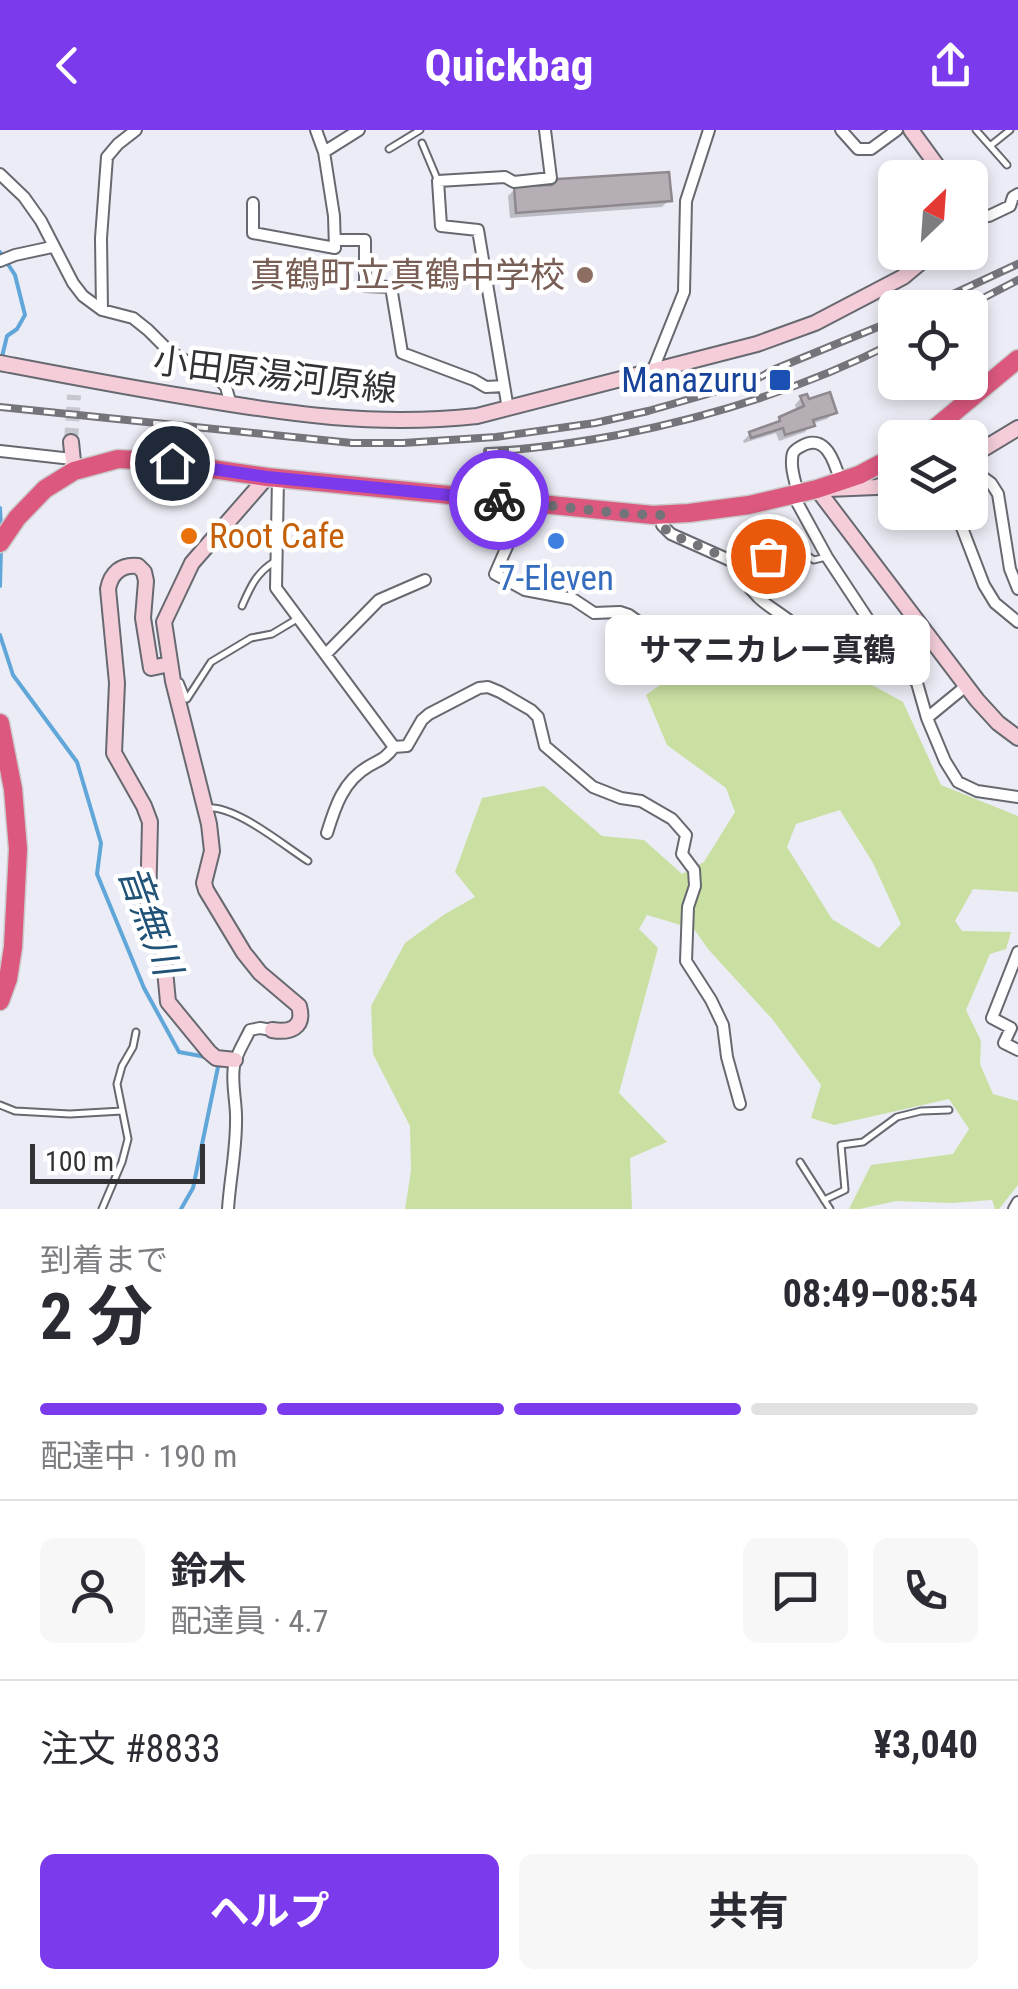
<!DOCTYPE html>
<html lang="ja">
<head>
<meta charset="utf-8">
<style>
	body { margin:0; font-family:"Roboto Condensed","Noto Sans JP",sans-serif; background:#f7f7f7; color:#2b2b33; height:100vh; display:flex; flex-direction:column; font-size:38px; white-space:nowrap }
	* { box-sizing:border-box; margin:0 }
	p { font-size:32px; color:#7c7c81 }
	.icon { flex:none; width:55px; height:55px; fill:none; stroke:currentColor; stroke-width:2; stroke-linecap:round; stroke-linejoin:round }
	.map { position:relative; height:1079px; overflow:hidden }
	.side { display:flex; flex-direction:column; background:#fff; flex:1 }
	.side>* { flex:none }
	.needle { width:65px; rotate:25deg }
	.fabs { position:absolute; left:878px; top:30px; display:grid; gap:20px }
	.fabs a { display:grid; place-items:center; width:110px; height:110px; border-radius:15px; background:#fff; box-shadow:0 5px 15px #0003; font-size:50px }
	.scale { position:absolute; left:30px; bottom:25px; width:175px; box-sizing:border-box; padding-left:10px; border:5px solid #323236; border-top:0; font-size:28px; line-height:35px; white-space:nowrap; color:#323236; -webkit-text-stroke:8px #fff; paint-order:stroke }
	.pin { position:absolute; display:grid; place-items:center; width:85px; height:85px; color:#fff; margin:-42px; border:5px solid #fff; border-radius:50%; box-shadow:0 2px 10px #0007 }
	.courier { position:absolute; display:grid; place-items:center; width:100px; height:100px; margin:-50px; border:8px solid #7c3aed; border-radius:50%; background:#fff; color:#222; box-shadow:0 2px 12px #0007 }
	.bubble { position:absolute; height:70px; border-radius:15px; background:#fff; box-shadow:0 5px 15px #0003; font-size:32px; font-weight:700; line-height:70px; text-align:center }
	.overview em { font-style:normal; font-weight:700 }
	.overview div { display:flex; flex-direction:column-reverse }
	.overview { display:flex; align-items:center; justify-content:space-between; height:170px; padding:0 40px }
	h1 { font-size:65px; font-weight:700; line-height:75px }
	.bar { display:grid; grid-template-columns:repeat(4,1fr); gap:15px 10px; align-content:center; height:120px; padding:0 40px }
	.bar i { height:12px; border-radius:8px; background:#e1e1e2 }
	.bar .current { background:#7c3aed }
	.bar p { grid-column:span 4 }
	.line { display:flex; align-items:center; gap:25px; padding:0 40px; border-top:2px solid #e1e1e2 }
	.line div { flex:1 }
	.round { display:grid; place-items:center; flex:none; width:105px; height:105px; border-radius:15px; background:#f7f7f7 }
	.action { display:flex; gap:20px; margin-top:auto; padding:20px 40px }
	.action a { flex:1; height:115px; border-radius:15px; background:#7c3aed; color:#fff; font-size:40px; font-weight:700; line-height:115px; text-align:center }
	.action a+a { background:#f7f7f7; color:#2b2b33 }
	header { display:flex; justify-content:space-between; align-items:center; height:130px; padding:0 40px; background:#7c3aed; color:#fff; font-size:45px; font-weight:700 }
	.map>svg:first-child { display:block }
</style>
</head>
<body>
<header><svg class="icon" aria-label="back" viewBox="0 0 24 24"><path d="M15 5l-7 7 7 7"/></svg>Quickbag<svg class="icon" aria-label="share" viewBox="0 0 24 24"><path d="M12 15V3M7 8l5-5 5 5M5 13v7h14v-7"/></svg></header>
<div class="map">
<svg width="1018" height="1079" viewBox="0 0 1018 1079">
	<rect width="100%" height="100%" fill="#ebecf5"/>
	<path fill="#cae0a3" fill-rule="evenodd" d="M707,522L796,548L841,538L903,572L941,655L1018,686V762L973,759L955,791L962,801L1011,802L1006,819L990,824L966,880L981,911L980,934L993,964L1018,971V1055L999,1079H995L992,1070L952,1073L896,1071L860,1079H849L871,1035L953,1024L969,999L949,969L834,995L811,988L821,955L773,890L708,819L694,799L647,785L639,799L658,818L619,963L667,1012L630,1028L632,1079H405L411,1041L410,996L373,924L371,876L405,813L445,784L475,767L455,742L482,668L544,656L602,706L644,710L682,744L704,732L735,682L726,658L667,615L646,565ZM840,680L873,733L901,794L879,818L832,789L787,717L796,694Z"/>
	<path fill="#0003" d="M515,59L669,70L662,77L510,88L508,66Z
		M801,268L834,282L827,289L811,294L805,302L779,311L776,303L744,313L743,311L750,304L773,297L780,289L797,282L795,275Z"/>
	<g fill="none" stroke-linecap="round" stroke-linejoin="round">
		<path stroke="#60a6d9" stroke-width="4" d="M0,122L15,145L25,185L17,199L7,206L1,231
			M0,378L1,398
			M0,456L1,417
			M0,505L13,545L77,632L101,713L97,744L144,858L179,922L206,927
			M181,1079L193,1058L218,937L214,932"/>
	</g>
	<path fill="#b5aeb4" stroke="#8f888e" stroke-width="2.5" d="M669,42L672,71L516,83L514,56L552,55L558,49Z
		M830,262L837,283L813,290L815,296L785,305L783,298L751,308L749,302L780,291L779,287L804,276L800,266L807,264L809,269Z"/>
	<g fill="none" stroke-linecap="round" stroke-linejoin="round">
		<path stroke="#c6c7cf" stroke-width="14" stroke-dasharray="14 7" stroke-linecap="butt" d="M71,312L74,265"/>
		<defs>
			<path id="lane" d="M976,0L1007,35
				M422,13L438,51
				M990,16L1010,0
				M389,19L420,0
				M739,432C773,431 780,406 814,430L826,427
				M242,476C250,458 256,443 274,432
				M176,552H180L187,569L211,532L251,508L272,504L297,489
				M206,678C234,674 283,715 308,731
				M0,975L15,981L70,984L122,981
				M800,1032L830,1079
				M824,1070L845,1060L841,1015L863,1012L897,987L921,981L949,980
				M102,1079L122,1032L128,1009L117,954L122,936L133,917L136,902"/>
			<path id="street" d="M316,0L324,22
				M841,0L858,19H871L897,0
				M0,44L24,67L41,91L73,153L83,166L102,180L133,188L148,200L169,221L221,251L226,257L231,275
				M253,73V103L335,118L334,86L324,22L359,0
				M970,85L989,86L1010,76L1013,67L1018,64
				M335,110H365V156L391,157L402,223L474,250L486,257L504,256
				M0,131L15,125L52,117
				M102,180L101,108L107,27L118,14L136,0
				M652,242L684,162L686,71L709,0
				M508,279L478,100L441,96L438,51L505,47L514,52L551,48L545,0
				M0,321L72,329
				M970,338L991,353L998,364L1010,439L1018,459
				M278,348L276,458L394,617L407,616L422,590L429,584L479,558L488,557L500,562L531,580L538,587L545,616L593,657L621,668L641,671L672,689L686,705L682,724L694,740L695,756L688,777L686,831L711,870L723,895L727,927L740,974
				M798,364C796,353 791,341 792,331C792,323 793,321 800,317C826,301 835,333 841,353
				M793,365L827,427L891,524L917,553L927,588L945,631L958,652L977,661L1018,667
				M517,372L512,405L495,444L525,460L573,469L594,483L620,482L629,485L650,500L684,509L717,500L729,506L735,514L786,536C839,509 776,486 758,467C749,458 740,445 736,433L671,404L662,395V385
				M956,382L984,455L995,473L1018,492
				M326,524L379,470L425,450
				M927,588L966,556
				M327,703C335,677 343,651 369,636C381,629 385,629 394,617
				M1018,822L992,888L1011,898L1004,913L1018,920
				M228,1079C230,1049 236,1022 236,992C237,974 231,954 234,936C236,924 245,911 250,900L260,898L272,900
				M1014,1079L1018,1072"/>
			<path id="secondary" d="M911,0L946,48
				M0,233C63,245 125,257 188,267C288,284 376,297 477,286L757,214L815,193L903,147L933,122
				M71,312L74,341
				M970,327L1018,298
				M267,347L192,433L164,492L173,551L209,694L212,721L204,753L206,760L244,823L260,843L299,876C305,898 290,903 272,900
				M817,359L977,570L998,593L1018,608
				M828,359L876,357L895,352
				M170,534L151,538L143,488L146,451L144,442L138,436C121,434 111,443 108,459L117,553L114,623L144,676L150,692L148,778L149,786L163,819L168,872L209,922L216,928L235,930"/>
			<path id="highway" d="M923,308L1018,229
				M0,413L17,388L45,359L74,341L118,329L156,331L267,347L653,385L689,383L749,375L817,359L859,345L895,326
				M0,593L13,659L18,719L13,817L8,849L0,871"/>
		</defs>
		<use href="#lane" stroke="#676970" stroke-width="9"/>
		<use href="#street" stroke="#676970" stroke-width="14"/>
		<use href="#secondary" stroke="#676970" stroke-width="18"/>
		<use href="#highway" stroke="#cacacb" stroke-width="21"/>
		<use href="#lane" stroke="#fff" stroke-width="5"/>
		<use href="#street" stroke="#fff" stroke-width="10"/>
		<use href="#secondary" stroke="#f4cdd9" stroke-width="14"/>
		<use href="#highway" stroke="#dc587f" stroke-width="18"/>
		<defs>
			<path id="rail" d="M923,178L1018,134
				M964,178L1018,150
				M0,277L352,313H403L496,307L595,293L648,281L753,251L775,239L895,190
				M487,321C531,320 574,313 618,305C714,286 807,257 895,212"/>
		</defs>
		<use href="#rail" stroke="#74747a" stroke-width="8"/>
		<use href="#rail" stroke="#fff" stroke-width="4" stroke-dasharray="11" stroke-linecap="butt"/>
	</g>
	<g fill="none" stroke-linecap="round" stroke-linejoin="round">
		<path stroke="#737379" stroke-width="10" stroke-dasharray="0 18" d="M499,370L626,384L662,385V396L671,404L736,432L768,426"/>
		<path stroke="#7c3aed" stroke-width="12" d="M172,333L267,347L499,370"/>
	</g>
	<circle fill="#8d6e63" stroke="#fff" stroke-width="4" cx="585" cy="145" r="10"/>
	<rect fill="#1a4fb4" stroke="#fff" stroke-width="4" x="768" y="238" width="24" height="24" rx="5"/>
	<circle fill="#e8710a" stroke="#fff" stroke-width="4" cx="189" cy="406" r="10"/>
	<circle fill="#3f7fe0" stroke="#fff" stroke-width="4" cx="556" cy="411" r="10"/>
	<g text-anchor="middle" stroke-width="9" stroke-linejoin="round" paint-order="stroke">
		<g font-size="35" fill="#785e54" stroke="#fff" text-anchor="end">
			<text x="565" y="157">真鶴町立真鶴中学校</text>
		</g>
		<g font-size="35" fill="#323236" stroke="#fff">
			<text transform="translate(275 245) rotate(7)" y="12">小田原湯河原線</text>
		</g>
		<g font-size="35" fill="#164399" stroke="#fff" text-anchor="end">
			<text x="758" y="262">Manazuru</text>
		</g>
		<g font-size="35" fill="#c56008" stroke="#fff" text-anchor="start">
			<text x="209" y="418">Root Cafe</text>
		</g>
		<g font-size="35" fill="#366cbe" stroke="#fff">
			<text x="556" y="460">7-Eleven</text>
		</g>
		<g font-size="38" font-style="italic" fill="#1f5276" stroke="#fff">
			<text transform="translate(150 790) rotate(70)" y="13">音無川</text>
		</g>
	</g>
</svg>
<div class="fabs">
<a><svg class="needle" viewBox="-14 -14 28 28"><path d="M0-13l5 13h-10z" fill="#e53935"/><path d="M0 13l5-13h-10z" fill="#7c7c81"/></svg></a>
<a><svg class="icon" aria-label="locate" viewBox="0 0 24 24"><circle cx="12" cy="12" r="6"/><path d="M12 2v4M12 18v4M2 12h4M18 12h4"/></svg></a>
<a><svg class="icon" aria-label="layers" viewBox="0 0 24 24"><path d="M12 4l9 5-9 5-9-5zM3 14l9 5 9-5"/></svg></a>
</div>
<div class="scale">100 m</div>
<div class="pin" style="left:768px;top:426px;background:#ea580c"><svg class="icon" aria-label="bag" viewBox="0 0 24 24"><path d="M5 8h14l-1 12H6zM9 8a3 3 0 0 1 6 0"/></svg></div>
<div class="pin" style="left:172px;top:333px;background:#1f2937"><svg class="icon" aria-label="home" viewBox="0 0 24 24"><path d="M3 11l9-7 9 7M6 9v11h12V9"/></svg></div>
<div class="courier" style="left:499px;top:370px"><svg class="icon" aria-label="bike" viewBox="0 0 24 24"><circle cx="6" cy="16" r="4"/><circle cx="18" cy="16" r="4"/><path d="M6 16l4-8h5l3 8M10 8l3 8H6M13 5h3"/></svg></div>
<div class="bubble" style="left:605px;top:485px;width:325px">サマニカレー真鶴</div>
</div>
<section class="side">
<div class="overview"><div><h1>2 分</h1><p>到着まで</p></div><em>08:49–08:54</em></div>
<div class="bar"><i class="current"></i><i class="current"></i><i class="current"></i><i></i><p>配達中 · 190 m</p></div>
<div class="line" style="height:180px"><a class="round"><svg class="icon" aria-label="person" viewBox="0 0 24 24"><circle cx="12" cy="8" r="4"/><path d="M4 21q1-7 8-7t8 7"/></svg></a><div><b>鈴木</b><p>配達員 · 4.7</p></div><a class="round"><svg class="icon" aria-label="chat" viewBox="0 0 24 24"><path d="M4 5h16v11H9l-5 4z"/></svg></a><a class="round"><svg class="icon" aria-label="phone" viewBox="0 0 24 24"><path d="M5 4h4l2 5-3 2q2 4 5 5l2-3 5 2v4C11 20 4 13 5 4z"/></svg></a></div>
<div class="line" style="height:130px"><div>注文 #8833</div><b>¥3,040</b></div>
<div class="action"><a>ヘルプ</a><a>共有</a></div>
</section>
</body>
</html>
